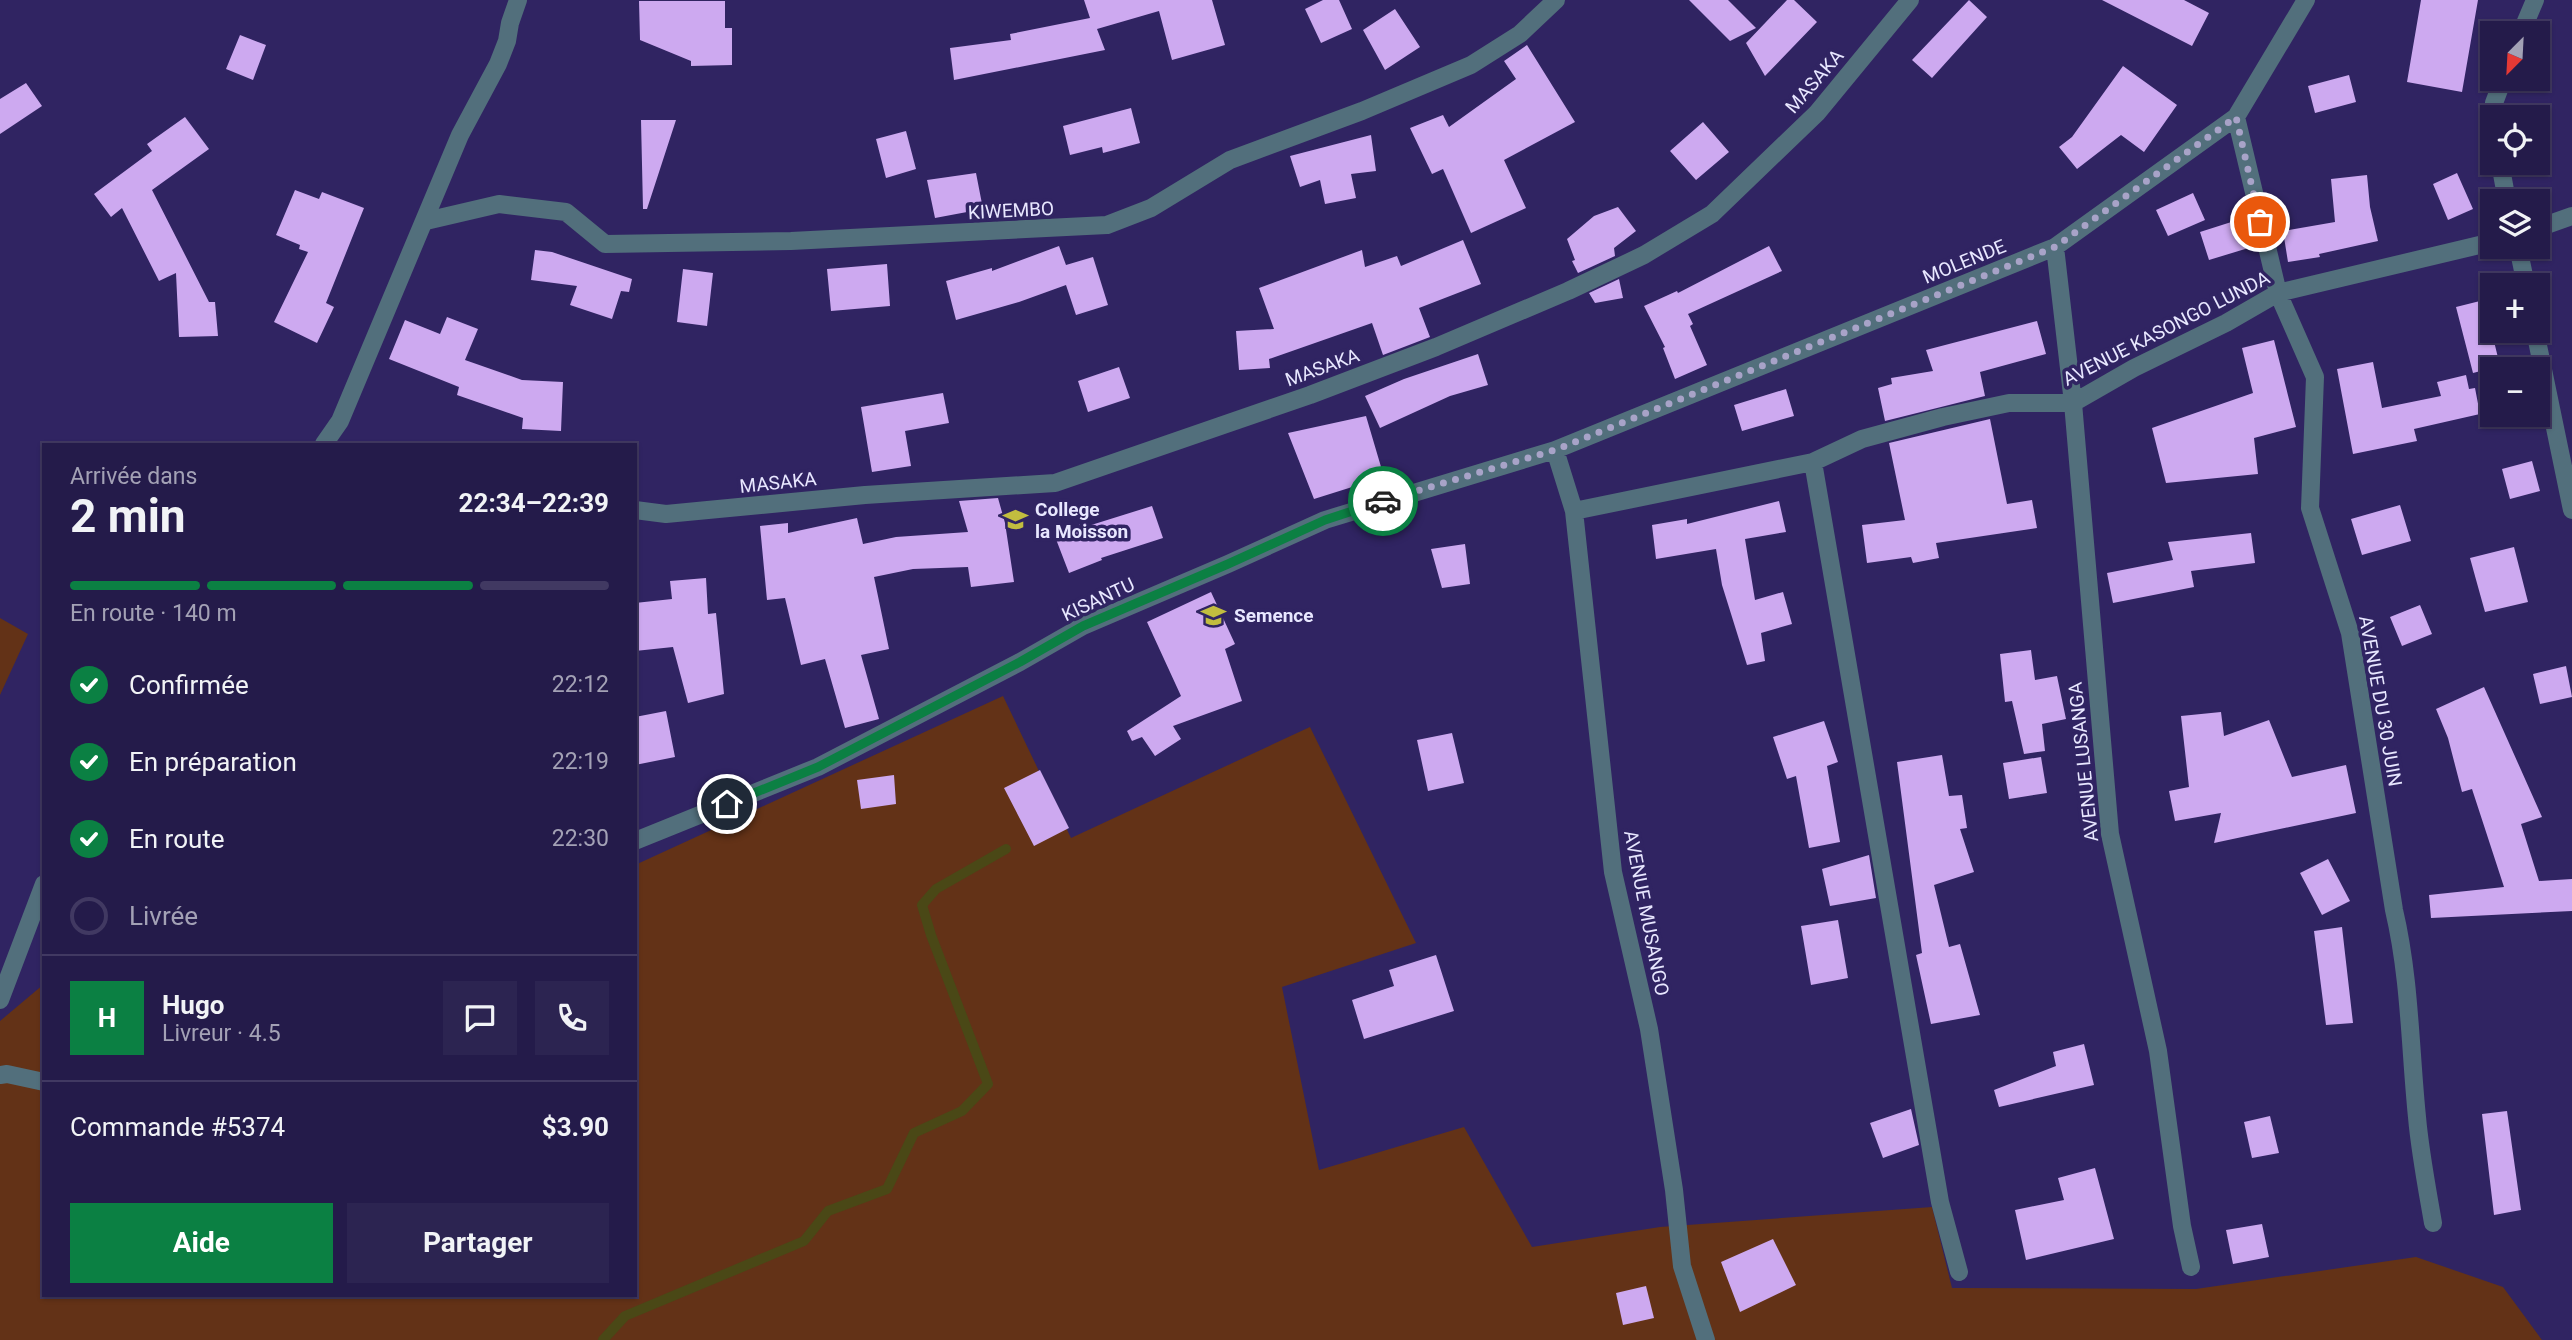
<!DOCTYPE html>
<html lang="fr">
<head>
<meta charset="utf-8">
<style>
	body { margin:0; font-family:Roboto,sans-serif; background:#2c2451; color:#f1f3f6; height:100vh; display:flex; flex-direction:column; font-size:26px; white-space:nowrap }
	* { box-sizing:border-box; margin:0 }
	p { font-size:23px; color:#a3a1b5 }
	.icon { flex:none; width:38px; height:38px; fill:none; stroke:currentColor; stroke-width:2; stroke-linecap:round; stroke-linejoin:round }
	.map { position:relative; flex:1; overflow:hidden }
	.sheet { position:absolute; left:42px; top:443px; width:595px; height:854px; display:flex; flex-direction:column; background:#241b4a; border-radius:0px; box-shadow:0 2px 5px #0004,0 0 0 2px #413962 }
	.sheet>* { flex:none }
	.needle { width:46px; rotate:204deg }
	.fabs { position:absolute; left:2480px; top:21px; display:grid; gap:14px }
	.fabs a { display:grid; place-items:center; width:70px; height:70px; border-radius:0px; background:#241b4a; box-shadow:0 2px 5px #0004,0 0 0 2px #413962; font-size:35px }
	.pin { position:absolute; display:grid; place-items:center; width:60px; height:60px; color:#fff; margin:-30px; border:4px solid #fff; border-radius:50%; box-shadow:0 2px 7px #0007 }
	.courier { position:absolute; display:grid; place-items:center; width:70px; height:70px; margin:-35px; border:5px solid #0b8043; border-radius:50%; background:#fff; color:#222; box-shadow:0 2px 9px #0007 }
	.head em { font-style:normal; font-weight:700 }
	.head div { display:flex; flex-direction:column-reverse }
	.head { display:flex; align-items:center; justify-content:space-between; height:119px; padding:0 28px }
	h1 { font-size:46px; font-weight:700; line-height:52px }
	.bar { display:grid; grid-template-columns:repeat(4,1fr); gap:10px 7px; align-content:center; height:84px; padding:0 28px }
	.bar i { height:9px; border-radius:5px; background:#413962 }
	.bar .on { background:#0b8043 }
	.bar p { grid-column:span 4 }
	.line { display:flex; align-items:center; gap:18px; padding:0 28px; border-top:2px solid #413962 }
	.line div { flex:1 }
	.round { display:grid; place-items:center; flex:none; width:74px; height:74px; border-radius:0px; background:#2c2451 }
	ol { padding:0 28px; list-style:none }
	li { display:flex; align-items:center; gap:21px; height:77px }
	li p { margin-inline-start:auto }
	li .icon { padding:7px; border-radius:50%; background:#0b8043; color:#fff; stroke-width:4 }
	li:last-child { color:#a3a1b5 }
	li i { width:38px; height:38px; border:4px solid #413962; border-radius:50% }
	.button { display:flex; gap:14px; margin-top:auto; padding:14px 28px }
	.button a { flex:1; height:80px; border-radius:0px; background:#0b8043; color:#fff; font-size:28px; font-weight:700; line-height:80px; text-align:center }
	.button a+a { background:#2c2451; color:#f1f3f6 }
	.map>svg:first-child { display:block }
</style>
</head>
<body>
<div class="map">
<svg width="2572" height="1340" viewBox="0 0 2572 1340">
	<rect width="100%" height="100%" fill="#302462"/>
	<path fill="#633217" d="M0,618L28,634L0,695Z
		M1003,696L1071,838L1310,727L1416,943L1282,987L1319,1170L1464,1127L1532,1247L1660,1227L1932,1207L1952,1288L2196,1289L2416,1257L2503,1287L2542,1340H0V1021L44,984V1295H635V865Z"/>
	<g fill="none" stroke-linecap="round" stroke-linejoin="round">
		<path stroke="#4a4816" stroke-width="10" d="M603,1340L625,1316L804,1241L828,1211L887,1189L914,1133L962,1111L988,1084L931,935L922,905L936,889L1006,849"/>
	</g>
	<path fill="#cda9f0" d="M1084,0H1212L1225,45L1172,60L1159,11L1097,29L1105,50L954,80L950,48L1011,40L1010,34L1090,18Z
		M1323,0H1339L1352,29L1321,43L1305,9Z
		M1689,0H1728L1756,28L1730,41Z
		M1787,0H1794L1817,22L1765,76L1746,43Z
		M1969,0L1987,17L1932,78L1912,60Z
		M2102,0H2184L2209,13L2192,46Z
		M2421,0H2478L2462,92L2407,82Z
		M639,1H725V28H732V65L691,66V61L640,40Z
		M1395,9L1420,47L1385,70L1363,30Z
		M240,35L266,45L253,80L226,69Z
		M1527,45L1575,122L1504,160L1526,208L1471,233L1443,169L1432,174L1410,128L1443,115L1449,127L1516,79L1504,61Z
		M2123,66L2177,105L2144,152L2121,135L2077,169L2059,147L2072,137Z
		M2349,75L2356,102L2315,113L2308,86Z
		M26,83L42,106L0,134V99Z
		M1131,108L1140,143L1103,153L1102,147L1070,155L1063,126Z
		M185,117L209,149L152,190L209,302H215L218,336L179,337L176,273L159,281L122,208L111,217L94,194L152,151L147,144Z
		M641,120H676L647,209H643Z
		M1703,122L1729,152L1696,180L1670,151Z
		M906,131L916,169L886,178L876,139Z
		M1371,135L1376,171L1351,174L1356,198L1325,204L1320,180L1300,187L1290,156Z
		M976,173L983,209L935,218L927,180Z
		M2457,173L2473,209L2448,220L2433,184Z
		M2367,175L2370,207L2378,241L2319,254L2320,257L2288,262L2283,231L2335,222L2331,179Z
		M295,190L319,199L322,192L364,208L326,303L334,307L317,343L274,322L308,252L299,249L300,245L276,235Z
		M2193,193L2205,220L2168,236L2156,210Z
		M1618,207L1636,231L1614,248L1615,256L1578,273L1572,261L1575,260L1567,239L1594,216Z
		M2247,217L2255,246L2209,260L2200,232Z
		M1463,240L1481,284L1419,308L1430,337L1383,355L1372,323L1269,359L1270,368L1239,370L1236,331L1274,329L1259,288L1362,250L1365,267L1397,256L1401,266Z
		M1059,246L1066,265L1093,257L1108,305L1076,315L1066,285L1019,302L956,320L946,281L992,268V271Z
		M1769,246L1782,271L1688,314L1693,324L1690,326L1707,365L1675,379L1663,348L1665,347L1644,306L1677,291L1678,293Z
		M535,250L552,252L632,279L629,292L621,291L612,319L570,305L577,286L531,280Z
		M887,264L890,306L831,311L827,269Z
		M683,269L713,273L707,326L677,322Z
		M1619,279L1623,298L1595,303L1589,293Z
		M2484,300L2500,366L2473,373L2456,307Z
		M447,317L478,329L465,360L522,380L563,382L561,431L522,429L523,418L457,395L459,387L389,359L405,320L440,334Z
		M2037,321L2046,354L1980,372L1985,396L1885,421L1878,388L1892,384L1891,378L1933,371L1926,350Z
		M2274,340L2296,427L2254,438L2258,474L2166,483L2152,428L2253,393L2242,348Z
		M1478,354L1488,385L1450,396L1380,428L1365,396L1404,379Z
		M2373,362L2382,408L2441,396L2437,382L2466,375L2469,389L2475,388L2480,414L2414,429L2417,441L2353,454L2337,369Z
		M1119,367L1130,398L1088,412L1078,381Z
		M1786,389L1794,416L1742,431L1734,405Z
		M943,393L949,423L905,431L911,466L872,472L861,407Z
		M1366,416L1384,477L1314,499L1288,433Z
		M1990,419L2007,504L2032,500L2037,528L1936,543L1939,558L1913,563L1911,557L1867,563L1862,525L1905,520L1889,443Z
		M2532,461L2540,491L2510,499L2502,469Z
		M998,498L1005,523L1014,582L971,587L968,567L913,569L874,577L889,649L861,655L879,719L845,728L825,659L801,665L785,598L767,600L760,526L788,523V533L857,518L863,544L896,537L968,532L959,501Z
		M1779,501L1786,532L1745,539L1755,600L1783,592L1792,624L1761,633L1765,661L1747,665L1722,585L1716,549L1656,559L1652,525L1687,519V524Z
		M2400,505L2411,541L2362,555L2351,519Z
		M1152,506L1163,538L1101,558L1102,560L1069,573L1054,534L1087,522L1088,526Z
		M2251,533L2255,563L2191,571L2194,587L2113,603L2107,573L2173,560L2168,542Z
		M1465,544L1470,584L1442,588L1431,549Z
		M2514,547L2528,602L2485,612L2470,558Z
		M706,578L708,614L716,613L724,694L688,703L673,647L635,651V603L672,599L670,581Z
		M1211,592L1235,644L1225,649L1242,701L1173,726L1181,739L1155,756L1142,737L1132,741L1127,731L1181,696L1147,622Z
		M2420,605L2432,634L2402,646L2390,617Z
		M2031,650L2035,680L2057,676L2066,719L2042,724L2045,751L2024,754L2012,701L2005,702L2000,654Z
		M2566,666L2572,697L2540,704L2533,674Z
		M2484,687L2542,817L2521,824L2539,881L2572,879V911L2431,918L2429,895L2504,887L2472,789L2462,792L2448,738L2436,709Z
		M666,711L675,757L635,765V717Z
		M2221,712L2224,736L2269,720L2292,777L2346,765L2356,813L2214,843L2221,813L2175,821L2169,791L2189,787L2181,716Z
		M1824,721L1838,762L1827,766L1840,842L1809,848L1796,776L1787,779L1773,737Z
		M1452,733L1464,783L1428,791L1417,740Z
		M1942,755L1949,796L1962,795L1967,828L1960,829L1974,872L1934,885L1949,947L1960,944L1980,1015L1931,1024L1916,955L1922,953L1897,762Z
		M2041,757L2047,793L2009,799L2003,763Z
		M1040,770L1069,828L1034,846L1004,788Z
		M894,775L896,804L861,809L857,780Z
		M1869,855L1876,898L1830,906L1822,869Z
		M2328,859L2350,901L2322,915L2300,873Z
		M1838,920L1848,978L1811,985L1801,926Z
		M2342,927L2353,1023L2326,1025L2314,931Z
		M1436,955L1454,1011L1364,1039L1352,1000L1394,986L1389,970Z
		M2084,1044L2094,1085L1999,1107L1994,1090L2056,1066L2053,1052Z
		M1911,1109L1919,1145L1883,1158L1870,1123Z
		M2507,1111L2521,1210L2494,1215L2482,1114Z
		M2270,1116L2279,1153L2252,1158L2244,1122Z
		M2095,1168L2114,1239L2026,1260L2015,1210L2064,1200L2058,1178Z
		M2262,1224L2269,1257L2233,1264L2226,1230Z
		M1773,1239L1796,1285L1740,1312L1721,1262Z
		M1646,1286L1654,1318L1623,1325L1616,1293Z"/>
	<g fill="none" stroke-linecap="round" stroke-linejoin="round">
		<path stroke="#526f7c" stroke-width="18" d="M2521,33L2535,0
			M2236,117L2278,293L2315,377L2310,508L2350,633L2394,910C2410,978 2410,1048 2417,1117C2420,1152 2427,1188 2433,1223
			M2495,117L2494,103L2503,79
			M2500,163L2507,201
			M426,221L499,204L566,212L605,244L791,241L1107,225L1151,208L1230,160L1362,111L1471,65L1520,34L1556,0
			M2538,228L2572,216
			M2055,247L2073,403L2110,834L2158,1051L2182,1226L2191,1267
			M2518,247L2526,285
			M2535,331L2572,510
			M324,444L340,421L460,135L498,64L507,41L510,23L518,0
			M1555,450L1574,511L1613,872L1649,1029L1674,1190L1682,1266L1706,1340
			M1813,462L1940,1202L1959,1272
			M635,510L666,514L865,495L1055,483L1310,395L1436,347L1568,291L1644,255L1712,214L1817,113L1910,0
			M1574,511L1813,462L1862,439L1943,417L2009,403H2073L2134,368L2226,323L2278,293L2492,242
			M635,841L818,767L1020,662L1083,626L1228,564L1325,520L1555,450L2055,247L2236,117L2306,0
			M0,1000L44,884
			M0,1075L7,1074L44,1082"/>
	</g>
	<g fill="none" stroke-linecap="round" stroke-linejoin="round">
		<path stroke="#a8a3c8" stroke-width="7" stroke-dasharray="0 12.6" d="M1383,501L1555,450L2055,247L2236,117L2260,222"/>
		<path stroke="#0b8043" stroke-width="9" d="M727,804L818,767L1020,662L1083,626L1228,564L1325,520L1383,501"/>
	</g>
	<defs>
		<symbol id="school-bare" viewBox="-9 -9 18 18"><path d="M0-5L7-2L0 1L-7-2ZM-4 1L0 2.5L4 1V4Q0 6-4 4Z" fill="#c2bd3f" stroke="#302462" stroke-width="2.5" paint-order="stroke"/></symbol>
	</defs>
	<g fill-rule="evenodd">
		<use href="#school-bare" x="998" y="502" width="35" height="35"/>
		<use href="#school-bare" x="1196" y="598" width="35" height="35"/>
	</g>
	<g text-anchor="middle" stroke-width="7" stroke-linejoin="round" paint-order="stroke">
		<g font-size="19" fill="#e8e7ff" stroke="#302462">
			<text transform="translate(1814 81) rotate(-49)" y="7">MASAKA</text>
			<text transform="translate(1011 210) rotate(-3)" y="7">KIWEMBO</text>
			<text transform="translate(1964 261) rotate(-22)" y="7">MOLENDE</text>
			<text transform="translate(2166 328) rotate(-27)" y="7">AVENUE KASONGO LUNDA</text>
			<text transform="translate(1322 367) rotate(-20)" y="7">MASAKA</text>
			<text transform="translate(778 482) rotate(-6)" y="7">MASAKA</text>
			<text transform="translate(1098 599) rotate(-25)" y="7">KISANTU</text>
			<text transform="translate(2381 701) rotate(80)" y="7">AVENUE DU 30 JUIN</text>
			<text transform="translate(2083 762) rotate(-96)" y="7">AVENUE LUSANGA</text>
			<text transform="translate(1647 913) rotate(79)" y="7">AVENUE MUSANGO</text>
		</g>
		<g font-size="19" font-weight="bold" fill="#e8e7ff" stroke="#302462" text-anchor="start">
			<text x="1035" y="516">College<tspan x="1035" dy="22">la Moisson</tspan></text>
			<text x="1234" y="622">Semence</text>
		</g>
	</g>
</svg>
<div class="fabs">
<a><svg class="needle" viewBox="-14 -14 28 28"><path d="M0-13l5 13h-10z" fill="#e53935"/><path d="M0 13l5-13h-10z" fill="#a3a1b5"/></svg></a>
<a><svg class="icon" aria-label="locate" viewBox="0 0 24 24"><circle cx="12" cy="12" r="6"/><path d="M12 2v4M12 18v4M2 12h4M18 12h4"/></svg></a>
<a><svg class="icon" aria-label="layers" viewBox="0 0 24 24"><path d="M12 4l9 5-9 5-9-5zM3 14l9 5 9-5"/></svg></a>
<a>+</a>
<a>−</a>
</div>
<div class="pin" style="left:2260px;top:222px;background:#ea580c"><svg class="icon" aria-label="bag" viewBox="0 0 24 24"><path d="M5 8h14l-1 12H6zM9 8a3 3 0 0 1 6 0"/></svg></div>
<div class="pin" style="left:727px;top:804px;background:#1f2937"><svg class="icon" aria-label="home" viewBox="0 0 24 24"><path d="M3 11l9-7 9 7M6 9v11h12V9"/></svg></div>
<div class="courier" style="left:1383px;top:501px"><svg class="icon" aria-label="car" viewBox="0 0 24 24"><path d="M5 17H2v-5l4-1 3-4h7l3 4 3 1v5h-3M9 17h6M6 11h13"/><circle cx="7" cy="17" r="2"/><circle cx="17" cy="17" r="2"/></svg></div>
<section class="sheet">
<div class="head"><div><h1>2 min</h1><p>Arrivée dans</p></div><em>22:34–22:39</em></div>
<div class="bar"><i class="on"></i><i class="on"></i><i class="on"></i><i></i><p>En route · 140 m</p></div>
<ol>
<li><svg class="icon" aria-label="check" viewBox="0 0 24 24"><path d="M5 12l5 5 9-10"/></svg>Confirmée<p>22:12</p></li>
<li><svg class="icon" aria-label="check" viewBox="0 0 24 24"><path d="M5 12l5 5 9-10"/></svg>En préparation<p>22:19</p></li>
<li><svg class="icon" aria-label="check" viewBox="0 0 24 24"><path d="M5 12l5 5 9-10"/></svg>En route<p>22:30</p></li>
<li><i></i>Livrée</li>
</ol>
<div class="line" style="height:126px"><b class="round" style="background:#0b8043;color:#fff">H</b><div><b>Hugo</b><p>Livreur · 4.5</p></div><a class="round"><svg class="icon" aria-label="chat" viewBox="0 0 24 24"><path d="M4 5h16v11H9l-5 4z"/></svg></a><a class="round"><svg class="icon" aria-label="phone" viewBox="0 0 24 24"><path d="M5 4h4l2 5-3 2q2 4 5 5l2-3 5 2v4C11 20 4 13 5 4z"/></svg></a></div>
<div class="line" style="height:91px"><div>Commande #5374</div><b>$3.90</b></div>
<div class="button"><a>Aide</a><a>Partager</a></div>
</section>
</div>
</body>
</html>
